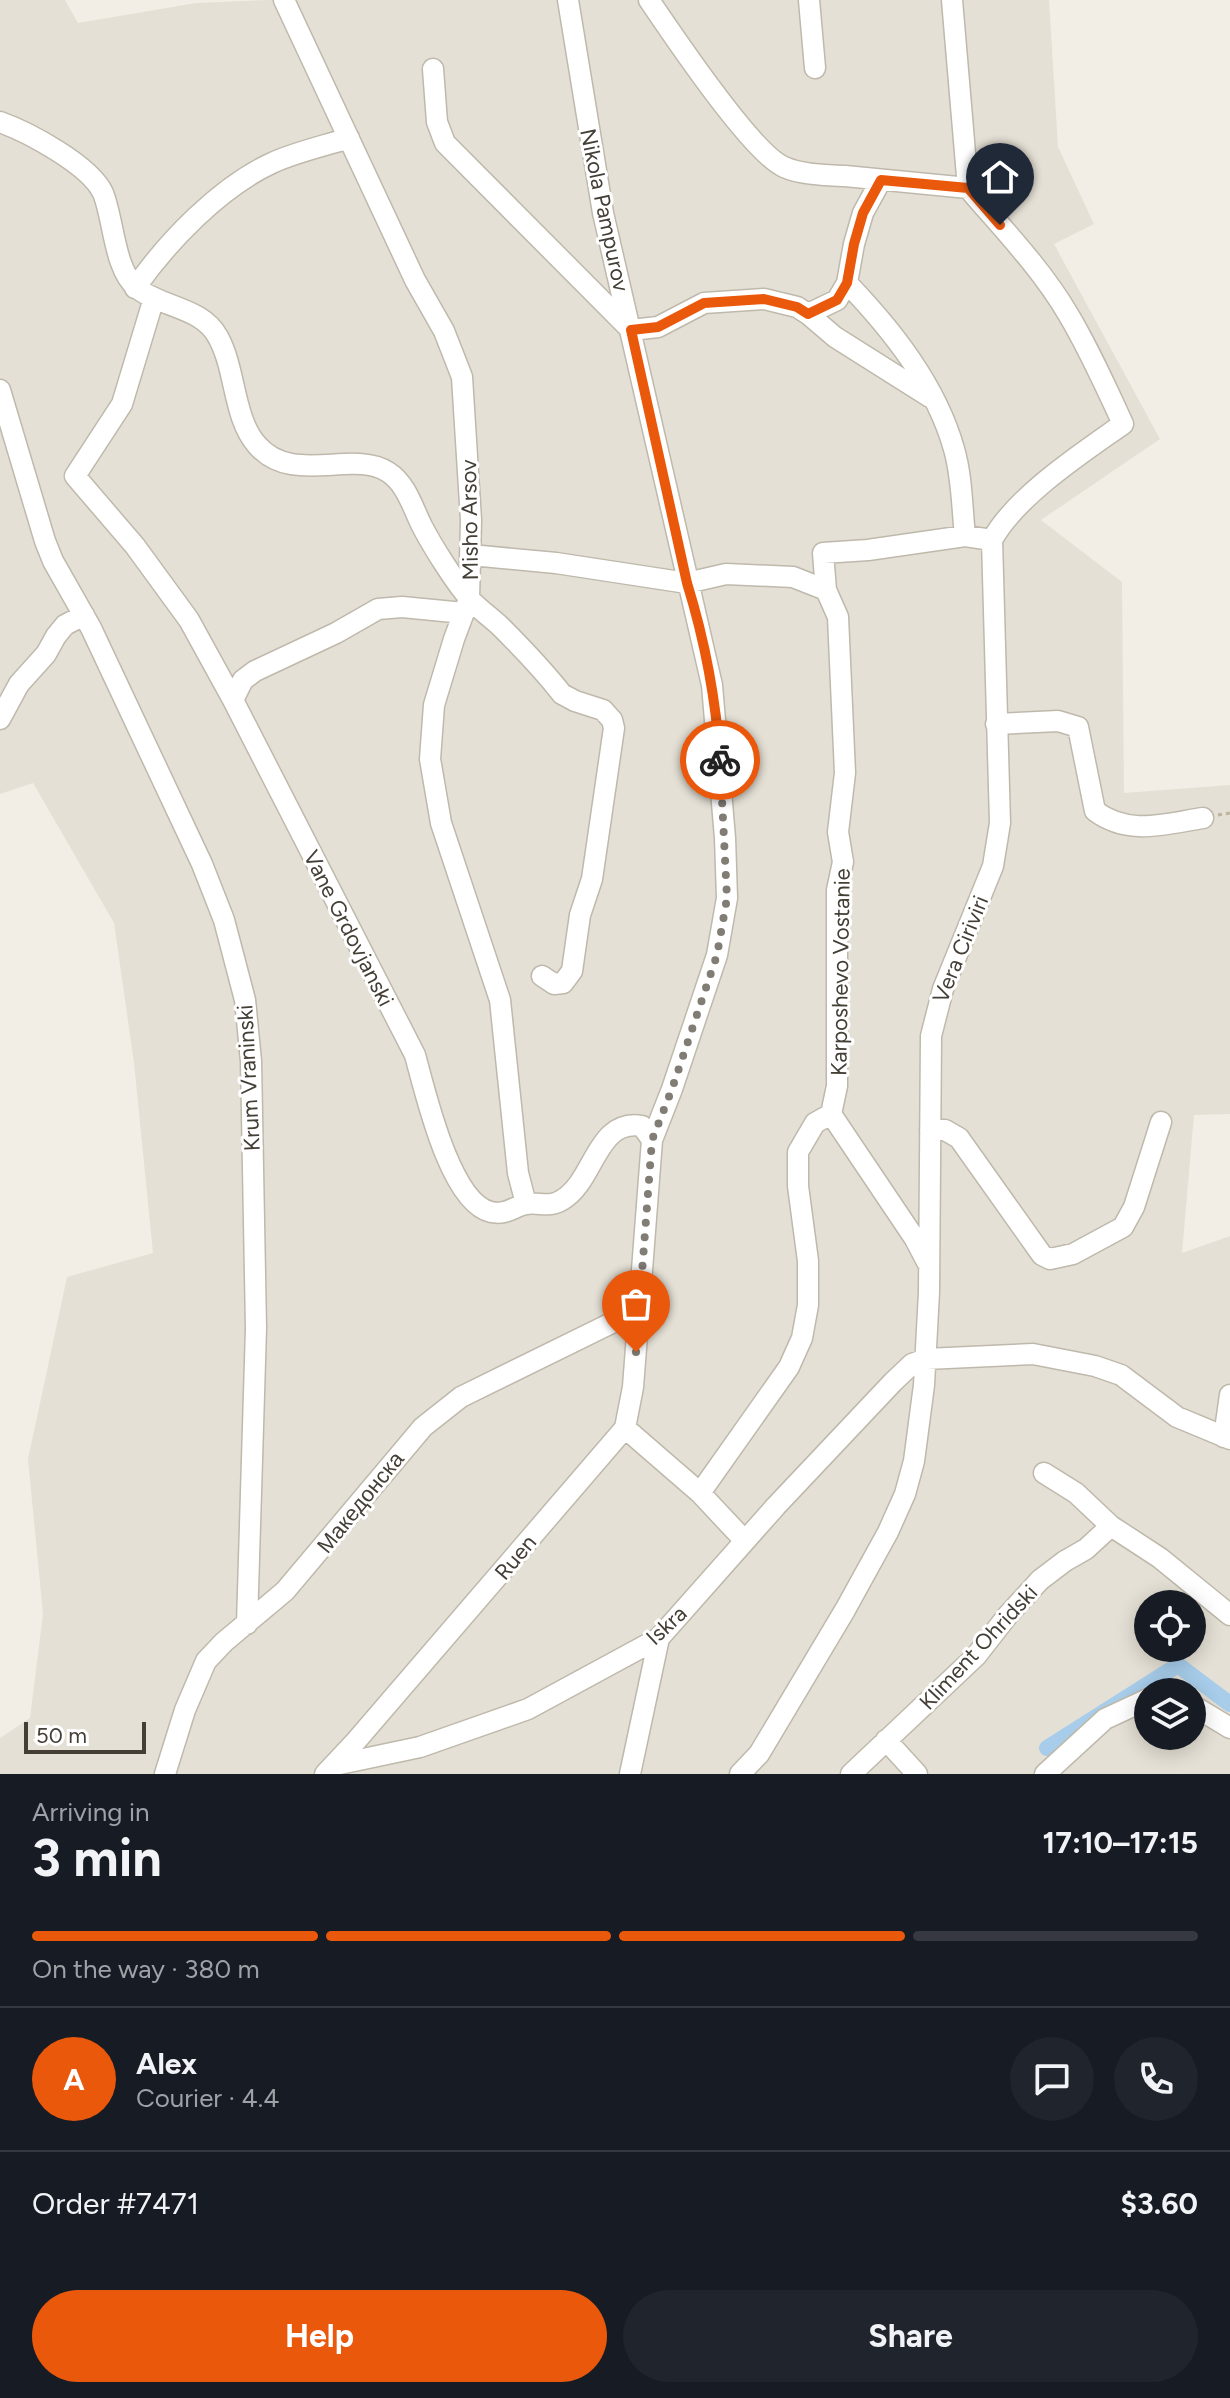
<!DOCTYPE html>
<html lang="en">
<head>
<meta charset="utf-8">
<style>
	body { margin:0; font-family:Figtree,sans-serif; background:#20242c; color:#f1f3f6; height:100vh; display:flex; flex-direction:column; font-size:30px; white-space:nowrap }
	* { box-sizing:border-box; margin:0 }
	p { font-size:26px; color:#9ea1a6 }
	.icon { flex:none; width:44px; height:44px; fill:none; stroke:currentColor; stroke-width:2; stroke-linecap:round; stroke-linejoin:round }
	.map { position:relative; height:1774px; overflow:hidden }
	.side { display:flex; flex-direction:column; background:#171b24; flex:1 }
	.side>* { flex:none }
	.fabs { position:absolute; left:1134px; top:1590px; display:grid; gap:16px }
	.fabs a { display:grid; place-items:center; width:72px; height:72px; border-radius:50%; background:#171b24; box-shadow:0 4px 20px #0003; font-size:40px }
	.scale { position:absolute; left:24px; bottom:20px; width:122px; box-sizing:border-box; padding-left:8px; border:4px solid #443f36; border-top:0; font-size:22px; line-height:28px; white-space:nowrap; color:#443f36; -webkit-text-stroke:6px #fff; paint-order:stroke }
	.pin { position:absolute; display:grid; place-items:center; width:68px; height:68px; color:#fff; margin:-82px -34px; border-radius:50% 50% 50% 0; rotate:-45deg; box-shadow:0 0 8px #0007 }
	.pin .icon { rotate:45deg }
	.courier { position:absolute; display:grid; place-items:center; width:80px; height:80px; margin:-40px; border:6px solid #ea580c; border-radius:50%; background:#fff; color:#222; box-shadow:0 2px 10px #0007 }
	.summary em { font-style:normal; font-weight:700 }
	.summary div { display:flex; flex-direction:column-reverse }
	.summary { display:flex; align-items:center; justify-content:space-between; height:136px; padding:0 32px }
	h1 { font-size:52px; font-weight:700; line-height:60px }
	.bar { display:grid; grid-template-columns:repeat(4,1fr); gap:12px 8px; align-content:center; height:96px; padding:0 32px }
	.bar i { height:10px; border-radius:6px; background:#363941 }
	.bar .active { background:#ea580c }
	.bar p { grid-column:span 4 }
	.line { display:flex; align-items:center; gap:20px; padding:0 32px; border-top:2px solid #363941 }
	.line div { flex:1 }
	.round { display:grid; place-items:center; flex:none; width:84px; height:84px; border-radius:42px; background:#20242c }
	.button { display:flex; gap:16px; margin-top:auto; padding:16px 32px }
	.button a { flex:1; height:92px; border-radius:48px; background:#ea580c; color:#fff; font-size:32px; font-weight:700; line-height:92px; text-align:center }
	.button a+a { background:#20242c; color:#f1f3f6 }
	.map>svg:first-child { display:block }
</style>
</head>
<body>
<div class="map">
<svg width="1230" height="1774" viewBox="0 0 1230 1774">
	<rect width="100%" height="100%" fill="#f2eee6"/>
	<path fill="#e5e0d5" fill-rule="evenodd" d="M0,0H65L78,23L196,3L269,0H1049L1058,147L1094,224L1054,244L1160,439L1041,520L1122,582L1124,793L1230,785V1114L1194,1115L1182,1253L1230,1236V1774H0V1738L30,1718L43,1614L28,1459L67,1277L153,1253L134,1063L114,923L33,783L0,794ZM1148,1604H1192V1648H1148ZM1148,1692H1192V1736H1148Z"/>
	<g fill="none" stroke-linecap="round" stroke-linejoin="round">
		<path stroke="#a7cdea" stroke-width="16" d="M1047,1748L1178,1665L1230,1704"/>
		<defs>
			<path id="minor" d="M284,0L415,280L444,331L462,377L471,520L469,599L454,639L434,705L430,759L441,823L500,1000L518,1173L526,1204
				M649,0C672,34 752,153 784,167C802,175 826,175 845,176C886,180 927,184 968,188
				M809,0L815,68
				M952,0L968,188
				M433,69L437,122L445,143L631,330L658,327L704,303L764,299L797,307L808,314L837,300L847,283L854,244L863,213L881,180
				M0,122C28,132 90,165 103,193C114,220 114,270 137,288C162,308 202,307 218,337C236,369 233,418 257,445C292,486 353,449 388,472C407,484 413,509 423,528C433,547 455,582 469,598C478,609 491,617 501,627C522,648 543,670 562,694L575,701L603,710L612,720L614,728L592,879L580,915L572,971L563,983L554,984L542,976
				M847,283C892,330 936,385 954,449C962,476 962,508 965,536
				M135,288C168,241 220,187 272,163C296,152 324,146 349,138
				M154,298L122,404L75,476L135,546L189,620L233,700L415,1055C425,1091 450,1203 491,1212C508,1215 512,1207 526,1204C540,1202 549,1208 562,1200C595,1181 596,1118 642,1126L652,1140
				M808,314L835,337L930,397
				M0,390L45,541L53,561L91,628L202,864L224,920L245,1000L251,1061L256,1328L247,1624
				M471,555L556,563L687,583L726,574L793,577L826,590
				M233,700L243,680L255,671L336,633L378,609L402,607L464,613
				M0,719L19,684L46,654L56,636L65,625L84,615
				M996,724L1058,721L1078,727L1095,811C1129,836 1164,824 1203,818
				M831,1114L915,1239L927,1262
				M930,1130H945L959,1138L1042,1255L1050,1259L1073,1254L1123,1227L1134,1207L1161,1122
				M625,1428L700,1493L745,1541
				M1224,1437L1230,1395
				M1044,1473L1076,1493L1111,1526L1160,1558L1230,1615
				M700,1493L789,1367L802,1338L808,1305V1261L798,1186V1152L815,1123L831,1114L837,1086V890L843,862L838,832L845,773L838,617L826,590L823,553L868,550L965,536L992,540
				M1165,1692H1171
				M1192,1705L1230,1728
				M886,1740L917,1774
				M334,1770L335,1765L420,1747L528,1709L659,1638L776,1506L893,1382L912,1364L926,1359L1033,1354L1095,1366L1121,1375L1177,1417L1230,1439
				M165,1774L185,1710L206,1661L224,1642L285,1591L423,1427L461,1397L638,1310
				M325,1774L356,1741L625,1428L633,1387L652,1140L672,1089L717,955L727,898L725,838L712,685L603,213L568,0
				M630,1774L659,1638
				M740,1774L759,1754L845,1610L888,1532L905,1494L914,1461L924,1385L929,1292L931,1036L943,989L993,866L1000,823L992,540C1016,496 1082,453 1123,424C1106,387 1089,349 1068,314C1041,268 1002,228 968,188
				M851,1774L976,1656L1008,1615L1040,1580L1065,1561L1086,1549L1111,1526
				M1045,1774L1105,1719L1148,1699"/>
		</defs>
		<use href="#minor" stroke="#bfb9ac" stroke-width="23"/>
		<path stroke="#bdb29c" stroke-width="3" stroke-dasharray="4 4" stroke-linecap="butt" d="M1218,815L1230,813"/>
		<use href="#minor" stroke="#fff" stroke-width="20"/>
	</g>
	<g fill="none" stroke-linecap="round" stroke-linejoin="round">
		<path stroke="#817c74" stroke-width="8" stroke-dasharray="0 14.4" d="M636,1352L652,1140L672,1089L717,955L727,898L720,760"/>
		<path stroke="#ea580c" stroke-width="10" d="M720,760C716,700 705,641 687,583L631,330L658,327L704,303L764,299L797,307L808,314L837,300L847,283L854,244L863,213L881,180L968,188L1000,225"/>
	</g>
	<g text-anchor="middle" stroke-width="6" stroke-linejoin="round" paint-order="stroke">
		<g font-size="22" fill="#443f36" stroke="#fff">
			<text transform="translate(605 210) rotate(78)" y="8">Nikola Pampurov</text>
			<text transform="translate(469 520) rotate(-91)" y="8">Misho Arsov</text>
			<text transform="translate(349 928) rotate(63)" y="8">Vane Grdovjanski</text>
			<text transform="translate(960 949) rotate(-68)" y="8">Vera Ciriviri</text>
			<text transform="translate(840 972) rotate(-89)" y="8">Karposhevo Vostanie</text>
			<text transform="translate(248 1078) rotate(-93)" y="8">Krum Vraninski</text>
			<text transform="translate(360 1502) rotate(-51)" y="8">Македонска</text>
			<text transform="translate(515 1557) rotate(-50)" y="8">Ruen</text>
			<text transform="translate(666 1625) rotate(-43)" y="8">Iskra</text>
			<text transform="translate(978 1647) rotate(-47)" y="8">Kliment Ohridski</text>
		</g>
	</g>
</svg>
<div class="fabs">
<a><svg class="icon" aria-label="locate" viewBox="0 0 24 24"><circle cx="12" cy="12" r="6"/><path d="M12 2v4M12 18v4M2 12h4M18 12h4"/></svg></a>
<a><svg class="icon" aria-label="layers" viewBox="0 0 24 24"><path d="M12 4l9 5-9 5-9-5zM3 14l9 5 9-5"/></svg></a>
</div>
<div class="scale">50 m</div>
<div class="pin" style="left:636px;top:1352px;background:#ea580c"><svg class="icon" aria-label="bag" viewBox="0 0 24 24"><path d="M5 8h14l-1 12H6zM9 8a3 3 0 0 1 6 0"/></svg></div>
<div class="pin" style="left:1000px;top:225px;background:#1f2937"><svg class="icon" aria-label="home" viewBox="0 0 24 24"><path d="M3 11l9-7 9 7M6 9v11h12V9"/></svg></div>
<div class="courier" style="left:720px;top:760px"><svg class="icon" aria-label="bike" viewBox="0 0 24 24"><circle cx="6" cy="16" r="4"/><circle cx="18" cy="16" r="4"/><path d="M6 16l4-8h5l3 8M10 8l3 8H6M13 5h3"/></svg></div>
</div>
<section class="side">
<div class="summary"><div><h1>3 min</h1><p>Arriving in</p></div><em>17:10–17:15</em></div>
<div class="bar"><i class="active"></i><i class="active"></i><i class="active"></i><i></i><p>On the way · 380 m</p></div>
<div class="line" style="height:144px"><b class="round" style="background:#ea580c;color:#fff">A</b><div><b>Alex</b><p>Courier · 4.4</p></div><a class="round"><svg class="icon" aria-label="chat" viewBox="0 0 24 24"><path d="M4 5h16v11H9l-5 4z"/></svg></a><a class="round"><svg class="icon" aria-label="phone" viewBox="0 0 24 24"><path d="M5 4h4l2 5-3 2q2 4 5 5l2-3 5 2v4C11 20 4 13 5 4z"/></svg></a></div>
<div class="line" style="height:104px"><div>Order #7471</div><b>$3.60</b></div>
<div class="button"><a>Help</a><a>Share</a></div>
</section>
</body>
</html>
